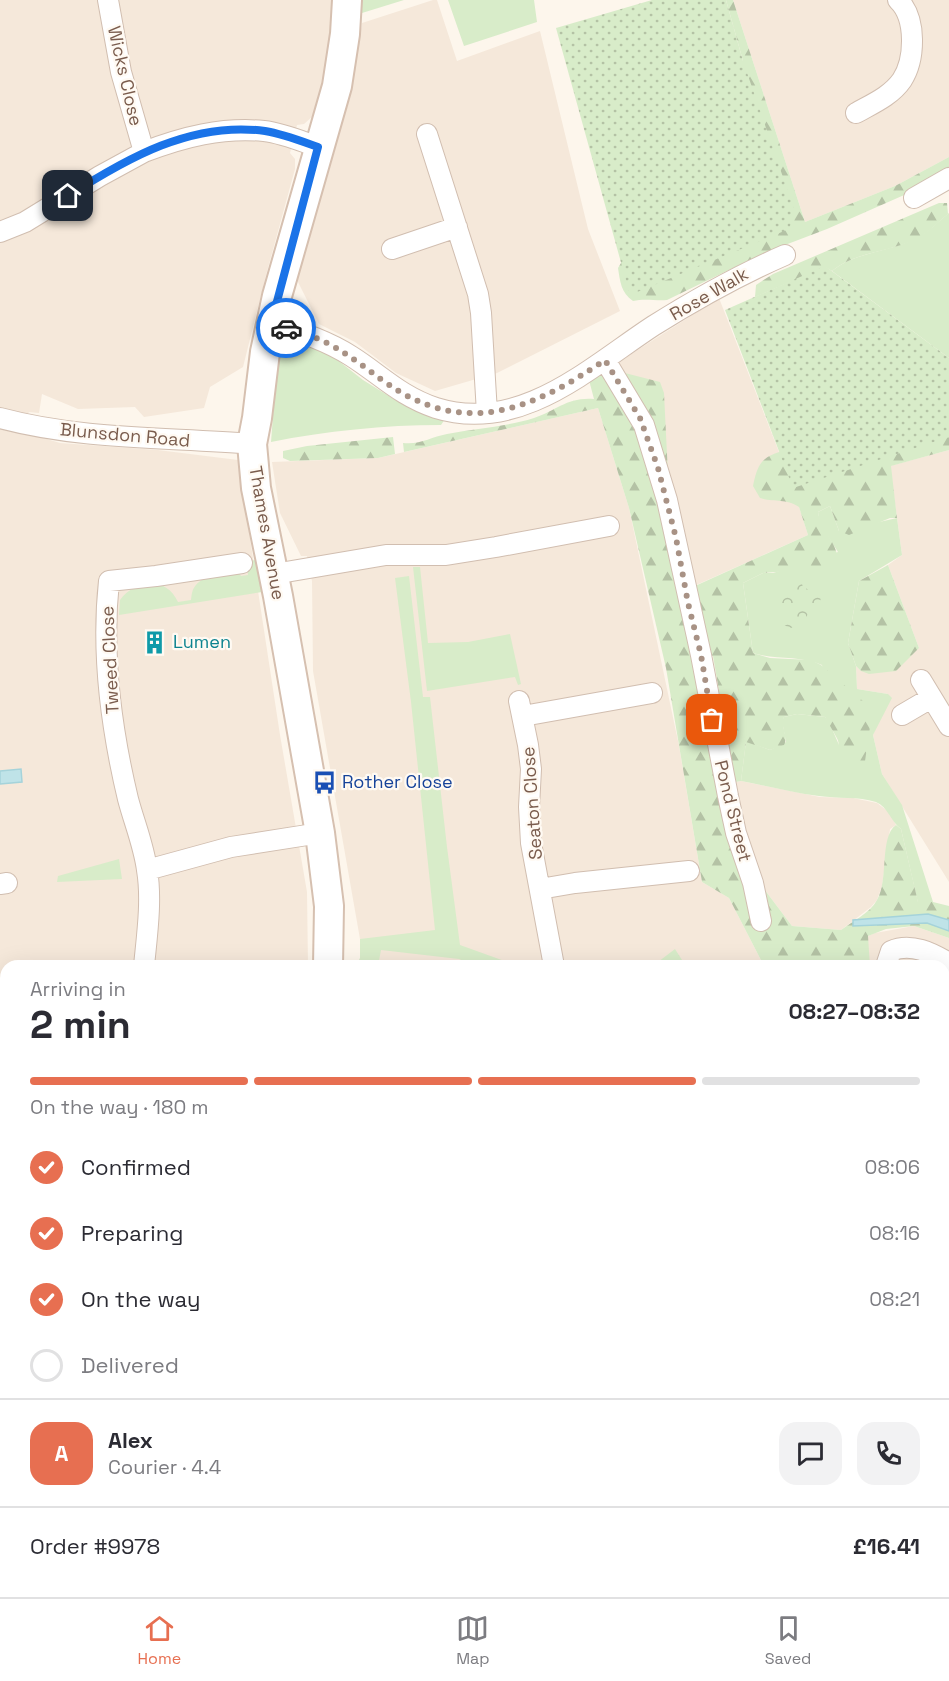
<!DOCTYPE html>
<html lang="en">
<head>
<meta charset="utf-8">
<style>
	body { margin:0; font-family:"Space Grotesk",sans-serif; background:#f2f2f3; color:#2b2b33; height:100vh; display:flex; flex-direction:column; font-size:22px; white-space:nowrap }
	* { box-sizing:border-box; margin:0 }
	p { font-size:20px; color:#7c7c81 }
	.icon { flex:none; width:33px; height:33px; fill:none; stroke:currentColor; stroke-width:2; stroke-linecap:round; stroke-linejoin:round }
	.map { position:relative; flex:1; overflow:hidden }
	.drawer { position:absolute; left:0px; top:960px; width:950px; height:638px; display:flex; flex-direction:column; background:#fff; border-radius:18px 18px 0 0; box-shadow:0 6px 24px #0002 }
	.drawer>* { flex:none }
	.pin { position:absolute; display:grid; place-items:center; width:51px; height:51px; color:#fff; margin:-26px; border-radius:12px; box-shadow:0 3px 9px #0006 }
	.courier { position:absolute; display:grid; place-items:center; width:60px; height:60px; margin:-30px; border:4px solid #1a73e8; border-radius:50%; background:#fff; color:#222; box-shadow:0 2px 8px #0007 }
	.head em { font-style:normal; font-weight:600 }
	.head div { display:flex; flex-direction:column-reverse }
	.head { display:flex; align-items:center; justify-content:space-between; height:102px; padding:0 30px }
	h1 { font-size:39px; font-weight:600; line-height:45px }
	.bar { display:grid; grid-template-columns:repeat(4,1fr); gap:9px 6px; align-content:center; height:72px; padding:0 30px }
	.bar i { height:8px; border-radius:4px; background:#e1e1e2 }
	.bar .selected { background:#e76f51 }
	.bar p { grid-column:span 4 }
	.line { display:flex; align-items:center; gap:15px; padding:0 30px; border-top:2px solid #e1e1e2 }
	.line div { flex:1 }
	.round { display:grid; place-items:center; flex:none; width:63px; height:63px; border-radius:18px; background:#f2f2f3 }
	ol { padding:0 30px; list-style:none }
	li { display:flex; align-items:center; gap:18px; height:66px }
	li p { margin-inline-start:auto }
	li .icon { padding:6px; border-radius:50%; background:#e76f51; color:#fff; stroke-width:4 }
	li:last-child { color:#7c7c81 }
	li i { width:33px; height:33px; border:3px solid #e1e1e2; border-radius:50% }
	.menu { display:flex; justify-content:space-around; align-items:center; height:84px; border-top:2px solid #e1e1e2; background:#fff; font-size:16px; color:#7c7c81 }
	.menu a { display:grid; justify-items:center; gap:3px }
	.menu .selected { color:#e76f51 }
	.map>svg:first-child { display:block }
</style>
</head>
<body>
<div class="map">
<svg width="949" height="1597" viewBox="0 0 949 1597">
	<defs>
		<pattern id="forest-firs" width="22" height="20" patternUnits="userSpaceOnUse" patternTransform="scale(1.5)"><rect width="22" height="20" fill="#d8ecc9"/><path d="M5 1l3.5 6h-7zM16 11l3.5 6h-7z" fill="#b4c2a5"/></pattern>
		<pattern id="park-crowns" width="20" height="18" patternUnits="userSpaceOnUse" patternTransform="scale(1.5)"><rect width="20" height="18" fill="#d8ecc9"/><path d="M2 6a3 3 0 1 1 6 0M12 15a3 3 0 1 1 6 0" fill="none" stroke="#b4c2a5"/></pattern>
		<pattern id="garden-dots" width="8" height="8" patternUnits="userSpaceOnUse" patternTransform="scale(1.5)"><rect width="8" height="8" fill="#d8ecc9"/><path d="M2 2h.1M6 6h.1" fill="none" stroke="#b4c2a5" stroke-width="1.8" stroke-linecap="round"/></pattern>
	</defs>
	<rect width="100%" height="100%" fill="#fdf6ec"/>
	<path fill="#f5e8da" d="M0,0H334V18L327,68L313,116L304,124L297,125L290,153L295,159V169L265,279L243,367L210,387L204,408L144,417L135,407L78,409L42,394L39,413L29,412L27,415L0,409Z
		M433,0H437L457,61L540,31L588,229L620,311L497,373L435,391L396,373L355,342L319,324L297,280L308,228L352,85L362,23Z
		M733,0H949V157L895,186L805,222Z
		M719,298L793,488L808,535L694,586L611,367Z
		M598,408L629,508L679,746L702,882L729,898L764,966H378L380,950L360,939L313,671L312,581L307,556H301L280,513L272,462L378,458Z
		M0,425L60,443L158,450L238,460L280,735L307,892L308,966H6V1454L0,1460Z
		M949,450V882L882,774L873,735L888,694L857,689L856,666L861,671L919,648L888,565L902,555L890,466Z
		M741,781L820,797L853,798L877,803L889,812L896,825L890,829L882,886L877,900L871,907L841,930L792,926L743,861L730,783Z
		M914,926L949,938V1597H664L666,1592H944V966H870L867,948L868,936L875,933Z
		M6,1501V1592H632L630,1597H0V1508Z"/>
	<path fill="#d8ecc9" d="M361,0H404L362,13Z
		M448,0H534L537,22L464,46Z
		M949,213V358L832,271C855,252 889,252 915,239C927,233 938,222 949,213Z
		M301,345L326,351L363,380L397,401L423,412L445,419L441,425C384,425 326,431 271,442L277,362C283,350 289,348 301,345Z
		M830,506L839,531L897,518L902,555L859,581L848,643L856,666L857,689L888,694L892,698L873,735L882,774L902,805L933,902L918,903L901,829C891,822 888,807 876,802C858,796 838,799 819,796C793,793 767,786 741,781L746,741L770,750L786,742L782,721L784,717L797,714L825,717L829,722L839,745L822,665C800,655 776,660 753,653L743,583L763,573H773L838,552L820,524L818,512Z
		M256,560L262,592L119,615L120,600C136,579 166,576 178,602L191,600C192,589 194,585 203,579V573L238,572L241,576L248,575L247,561Z
		M413,567H420L428,643L468,642L510,634L521,684L518,685L515,677L427,691Z
		M409,576L423,697H430L447,847L460,945L513,964H541L542,966H475L459,959L381,950L378,966H356L360,958V939L435,930L411,702L395,578Z
		M119,859L122,879L57,882L58,876Z
		M6,1055V1164L0,1165V1056Z"/>
	<path fill="url(#forest-firs)" fill-rule="evenodd" d="M726,0H733L805,222L895,186L949,157V169L911,192L827,229L764,253L667,300C655,301 645,298 633,301C621,293 620,281 618,268L743,61Z
		M939,203H947L948,214C938,222 927,234 915,240C888,252 855,252 832,271L825,267L755,297L756,285L773,274Z
		M621,372L660,382L664,393L668,475L695,586L808,535L799,507C785,498 775,503 760,498L753,486C759,456 766,456 795,447L949,437V450L891,466L897,518H890L849,535L839,531L830,506L818,512C821,531 838,543 838,562L830,569L818,572L802,570L763,573L743,583L753,653L770,658L811,660L821,665L871,708L872,713L864,768L856,772L825,717L797,714L784,717C780,727 789,736 784,745L770,750L746,742L741,781L730,783L743,861L792,926L841,930C853,921 870,913 877,900C889,880 879,837 896,825L901,829L918,902H933L949,906V938L914,926L886,929L868,936L870,966H764L729,898L702,882L666,668L629,508L598,408L404,452L403,443C420,445 431,437 447,434C476,428 506,427 534,418C558,410 567,397 594,399L589,380L605,374ZM706,656H713L728,744Z
		M393,437L395,454L378,458L290,461L283,458V451L307,446Z
		M888,565L919,648L896,671L869,674L861,671L856,666L848,643L859,581Z
		M675,949L682,960L690,966H649L654,965Z
		M632,1592H666L664,1597H630Z"/>
	<path fill="url(#park-crowns)" d="M796,581L802,584L803,587L820,595L821,598L819,604L810,608L805,621L797,627L790,628L780,623L778,610L792,582Z"/>
	<path fill="url(#garden-dots)" d="M652,0H726L743,61L795,212L789,229L630,295L556,28Z
		M825,266L949,358V437L793,488L725,310Z"/>
	<path fill="#bfe3e8" stroke="#a5d3da" stroke-width="1.5" d="M21,769L22,782L0,784V771Z
		M928,914L949,920V931L927,923L853,926V920Z"/>
	<g fill="none" stroke-linecap="round" stroke-linejoin="round">
		<defs>
			<path id="street" d="M108,0L121,72L144,152C183,137 222,127 264,131C282,133 301,141 318,147
				M856,113C872,104 891,96 902,80C915,60 917,18 898,0
				M427,134L478,294L481,313L487,413
				M914,198L949,178
				M0,232L25,222L100,176L144,152
				M392,249L457,227
				M271,324C299,331 326,340 351,356C381,375 400,396 436,408C520,434 589,368 653,326C696,299 739,275 785,255
				M605,360L644,425L667,500L701,655L728,796L736,833L753,883L761,921
				M0,418C82,440 168,437 252,444
				M274,574L386,555H446L496,547L609,526
				M921,680L949,726
				M519,701L528,745L531,769L529,807L531,843L554,966
				M902,715L931,698
				M523,716L652,693
				M147,870L231,847L320,833
				M0,884L7,883
				M540,889L575,883L689,871
				M144,966C147,935 152,900 147,870C144,846 134,822 128,799C111,728 101,654 109,581L156,576L242,563
				M886,966L891,951C911,942 932,953 949,963
				M944,1278L949,1279
				M944,1470L949,1471
				M321,1592L324,1597
				M516,1592L517,1597
				M174,1597L185,1592
				M402,1597L413,1592
				M899,1597L901,1592"/>
			<path id="secondary" d="M328,966L329,906L320,833L278,596L256,488L252,444L257,418L265,352L277,296L337,86L345,34L347,0
				M0,1487L6,1480"/>
		</defs>
		<use href="#street" stroke="#d1beb0" stroke-width="22"/>
		<use href="#secondary" stroke="#d6c0b0" stroke-width="32"/>
		<use href="#street" stroke="#fff" stroke-width="20"/>
		<use href="#secondary" stroke="#fff" stroke-width="28"/>
	</g>
	<g fill="none" stroke-linecap="round" stroke-linejoin="round">
		<path stroke="#a89285" stroke-width="6" stroke-dasharray="0 10.8" d="M286,328C329,339 348,355 382,380C463,439 530,411 605,360L640,418L658,468L676,538L688,603L701,655L712,720"/>
		<path stroke="#1a73e8" stroke-width="8" d="M68,196C127,158 192,121 265,131C283,134 301,141 318,147L271,324L286,328"/>
	</g>
	<defs>
		<symbol id="building-bare" viewBox="-9 -9 18 18"><path d="M-4-6H4V6H1V3H-1V6H-4ZM-2.5-4.3h1.7v1.8h-1.7ZM.8-4.3h1.7v1.8H.8ZM-2.5-1h1.7V.8h-1.7ZM.8-1h1.7V.8H.8Z" fill="#0f9aa8" stroke="#fffaf3" stroke-width="2.5" paint-order="stroke"/></symbol>
		<symbol id="bus-bare" viewBox="-9 -9 18 18"><path d="M-5-6H5V4H4V6H2V4H-2V6H-4V4H-5ZM-3.5-4V0h7V-4ZM-3.5 1.2v1.5H-2V1.2ZM2 1.2v1.5H3.5V1.2Z" fill="#1a4fb4" stroke="#fffaf3" stroke-width="2.5" paint-order="stroke"/></symbol>
	</defs>
	<g fill-rule="evenodd">
		<use href="#building-bare" x="138" y="626" width="33" height="33"/>
		<use href="#bus-bare" x="308" y="766" width="33" height="33"/>
	</g>
	<g text-anchor="middle" stroke-width="4.5" stroke-linejoin="round" paint-order="stroke">
		<g font-size="18" fill="#7a5c4d" stroke="#fffaf3">
			<text transform="translate(125 76) rotate(77)" y="6">Wicks Close</text>
			<text transform="translate(709 294) rotate(-30)" y="6">Rose Walk</text>
			<text transform="translate(125 435) rotate(5)" y="6">Blunsdon Road</text>
			<text transform="translate(267 533) rotate(80)" y="6">Thames Avenue</text>
			<text transform="translate(110 660) rotate(-93)" y="6">Tweed Close</text>
			<text transform="translate(532 803) rotate(-94)" y="6">Seaton Close</text>
			<text transform="translate(733 811) rotate(76)" y="6">Pond Street</text>
		</g>
		<g font-size="18" fill="#0d838f" stroke="#fffaf3" text-anchor="start">
			<text x="173" y="648">Lumen</text>
		</g>
		<g font-size="18" fill="#164399" stroke="#fffaf3" text-anchor="start">
			<text x="342" y="788">Rother Close</text>
		</g>
	</g>
</svg>
<div class="pin" style="left:712px;top:720px;background:#ea580c"><svg class="icon" aria-label="bag" viewBox="0 0 24 24"><path d="M5 8h14l-1 12H6zM9 8a3 3 0 0 1 6 0"/></svg></div>
<div class="pin" style="left:68px;top:196px;background:#1f2937"><svg class="icon" aria-label="home" viewBox="0 0 24 24"><path d="M3 11l9-7 9 7M6 9v11h12V9"/></svg></div>
<div class="courier" style="left:286px;top:328px"><svg class="icon" aria-label="car" viewBox="0 0 24 24"><path d="M5 17H2v-5l4-1 3-4h7l3 4 3 1v5h-3M9 17h6M6 11h13"/><circle cx="7" cy="17" r="2"/><circle cx="17" cy="17" r="2"/></svg></div>
<section class="drawer">
<div class="head"><div><h1>2 min</h1><p>Arriving in</p></div><em>08:27–08:32</em></div>
<div class="bar"><i class="selected"></i><i class="selected"></i><i class="selected"></i><i></i><p>On the way · 180 m</p></div>
<ol>
<li><svg class="icon" aria-label="check" viewBox="0 0 24 24"><path d="M5 12l5 5 9-10"/></svg>Confirmed<p>08:06</p></li>
<li><svg class="icon" aria-label="check" viewBox="0 0 24 24"><path d="M5 12l5 5 9-10"/></svg>Preparing<p>08:16</p></li>
<li><svg class="icon" aria-label="check" viewBox="0 0 24 24"><path d="M5 12l5 5 9-10"/></svg>On the way<p>08:21</p></li>
<li><i></i>Delivered</li>
</ol>
<div class="line" style="height:108px"><b class="round" style="background:#e76f51;color:#fff">A</b><div><b>Alex</b><p>Courier · 4.4</p></div><a class="round"><svg class="icon" aria-label="chat" viewBox="0 0 24 24"><path d="M4 5h16v11H9l-5 4z"/></svg></a><a class="round"><svg class="icon" aria-label="phone" viewBox="0 0 24 24"><path d="M5 4h4l2 5-3 2q2 4 5 5l2-3 5 2v4C11 20 4 13 5 4z"/></svg></a></div>
<div class="line" style="height:78px"><div>Order #9978</div><b>£16.41</b></div>
</section>
</div>
<nav class="menu">
<a class="selected"><svg class="icon" aria-label="home" viewBox="0 0 24 24"><path d="M3 11l9-7 9 7M6 9v11h12V9"/></svg>Home</a>
<a><svg class="icon" aria-label="map" viewBox="0 0 24 24"><path d="M3 6l6-2 6 2 6-2v14l-6 2-6-2-6 2zM9 4v14M15 6v14"/></svg>Map</a>
<a><svg class="icon" aria-label="saved" viewBox="0 0 24 24"><path d="M7 4h10v16l-5-4-5 4z"/></svg>Saved</a>
</nav>
</body>
</html>
